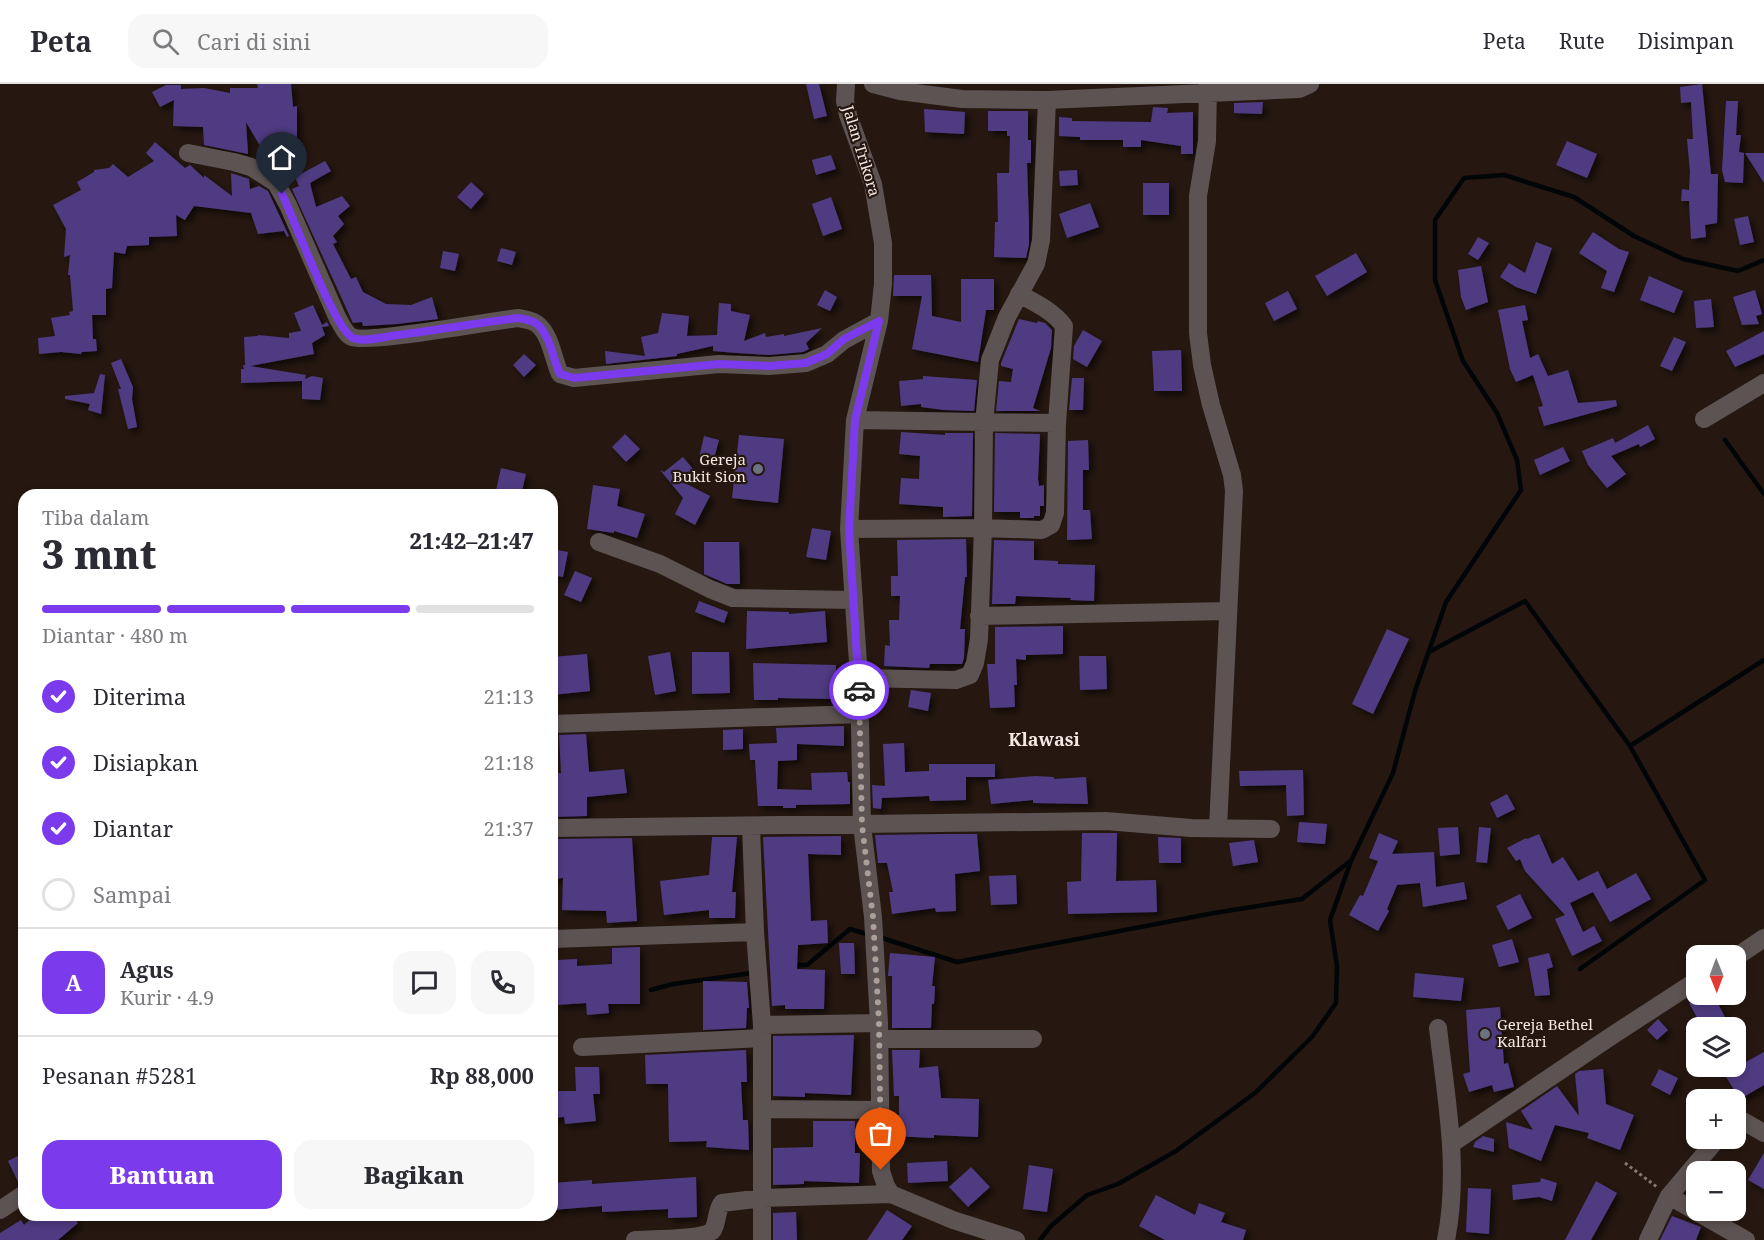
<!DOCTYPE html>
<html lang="id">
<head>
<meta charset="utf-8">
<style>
	body { margin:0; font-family:"Noto Serif",serif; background:#f7f7f7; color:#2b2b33; height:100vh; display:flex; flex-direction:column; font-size:22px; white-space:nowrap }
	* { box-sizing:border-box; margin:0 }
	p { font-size:20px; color:#7c7c81 }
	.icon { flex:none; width:33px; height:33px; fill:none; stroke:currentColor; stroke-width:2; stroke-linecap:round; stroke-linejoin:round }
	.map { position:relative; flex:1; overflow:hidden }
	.sheet { position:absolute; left:18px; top:405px; width:540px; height:732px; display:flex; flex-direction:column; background:#fff; border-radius:18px; box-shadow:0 3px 9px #0003 }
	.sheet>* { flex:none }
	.needle { width:39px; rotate:179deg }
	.fabs { position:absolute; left:1686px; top:861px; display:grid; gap:12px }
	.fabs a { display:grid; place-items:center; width:60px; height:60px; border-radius:12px; background:#fff; box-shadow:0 3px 9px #0003; font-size:30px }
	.pin { position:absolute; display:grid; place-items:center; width:51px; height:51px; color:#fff; margin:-62px -26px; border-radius:50% 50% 50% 0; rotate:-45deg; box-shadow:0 0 6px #0007 }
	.pin .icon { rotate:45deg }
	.courier { position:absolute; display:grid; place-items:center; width:60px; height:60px; margin:-30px; border:4px solid #7c3aed; border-radius:50%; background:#fff; color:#222; box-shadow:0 2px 8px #0007 }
	.headline em { font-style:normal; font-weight:800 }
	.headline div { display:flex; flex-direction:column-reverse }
	.headline { display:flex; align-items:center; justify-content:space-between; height:102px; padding:0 24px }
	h1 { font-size:39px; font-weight:800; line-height:45px }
	.bar { display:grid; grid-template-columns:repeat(4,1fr); gap:9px 6px; align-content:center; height:72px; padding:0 24px }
	.bar i { height:8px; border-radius:4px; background:#e1e1e2 }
	.bar .active { background:#7c3aed }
	.bar p { grid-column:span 4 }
	.line { display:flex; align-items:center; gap:15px; padding:0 24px; border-top:2px solid #e1e1e2 }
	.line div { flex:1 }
	.round { display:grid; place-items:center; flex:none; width:63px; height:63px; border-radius:18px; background:#f7f7f7 }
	ol { padding:0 24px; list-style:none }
	li { display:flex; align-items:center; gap:18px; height:66px }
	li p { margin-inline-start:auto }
	li .icon { padding:6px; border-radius:50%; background:#7c3aed; color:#fff; stroke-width:4 }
	li:last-child { color:#7c7c81 }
	li i { width:33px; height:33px; border:3px solid #e1e1e2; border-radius:50% }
	.button { display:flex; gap:12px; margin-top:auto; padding:12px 24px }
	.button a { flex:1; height:69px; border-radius:18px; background:#7c3aed; color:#fff; font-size:24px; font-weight:800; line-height:69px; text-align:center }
	.button a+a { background:#f7f7f7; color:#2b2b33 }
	header { display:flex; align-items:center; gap:36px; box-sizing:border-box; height:84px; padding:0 30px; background:#fff; border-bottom:2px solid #e1e1e2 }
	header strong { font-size:28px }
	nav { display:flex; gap:33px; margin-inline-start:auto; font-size:21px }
	.search { width:420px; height:54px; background:#f7f7f7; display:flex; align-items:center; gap:15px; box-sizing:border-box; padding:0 21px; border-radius:18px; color:#7c7c81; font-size:22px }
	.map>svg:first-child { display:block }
</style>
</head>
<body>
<header>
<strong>Peta</strong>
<div class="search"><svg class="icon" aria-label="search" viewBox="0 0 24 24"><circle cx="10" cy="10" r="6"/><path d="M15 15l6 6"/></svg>Cari di sini</div>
<nav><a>Peta</a><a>Rute</a><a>Disimpan</a></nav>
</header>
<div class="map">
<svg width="1764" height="1156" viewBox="0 0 1764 1156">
	<defs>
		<filter id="shadow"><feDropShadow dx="4" dy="4" stdDeviation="3" flood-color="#0009"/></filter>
	</defs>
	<rect width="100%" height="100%" fill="#261710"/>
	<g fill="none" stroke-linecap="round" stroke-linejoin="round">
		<path stroke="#000608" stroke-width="4.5" d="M1725,356L1764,410
			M1429,568L1525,517L1630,662L1764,576
			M879,853L957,878L1214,829L1302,815L1349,778
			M793,881H807L850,845L870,851
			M1580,885L1705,796L1630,662
			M651,906L673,900L752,889
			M1040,1156L1051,1142L1087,1111L1118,1100L1176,1067L1255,1009L1312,953L1336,919L1337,882L1330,836L1351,777L1393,689L1415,607L1446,518L1521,406L1517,376L1497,329L1463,277L1435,196V136L1464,94L1504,91L1574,113L1634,152L1683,175L1738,187L1764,176"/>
	</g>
	<path fill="#4f3b82" filter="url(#shadow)" d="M257,0H291L293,23L297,22V56H288L295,72L273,84L246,38L248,70L204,61L203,43L173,42L174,16L160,23L152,8L166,1H181V5L204,4L230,9V4H258Z
		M806,0H819L827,32L814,35Z
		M1702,0L1711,90H1718L1717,139L1705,141L1706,153L1691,155L1689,117H1681L1682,105L1689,106L1690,88L1687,55H1693L1691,18L1681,19L1680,3Z
		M1726,17H1738L1736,51H1741L1739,68L1744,69L1743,99L1725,98L1722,86Z
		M1263,18L1262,30L1234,29V19Z
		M1153,23L1168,24L1167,29L1193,28V70H1181V62L1141,56V63H1123V56H1080V53L1059,52V33L1072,34V37L1151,38Z
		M924,25L965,28L964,50L925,48Z
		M988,27H1028V56H1031V79H1027L1029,139V160L1026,174L994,173L995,138H998L997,89H1009L1010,52H1007V47H988Z
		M1567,57L1597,70L1587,94L1556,81Z
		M155,58L185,84L190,81L204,94V91L232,112L231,89L249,95L250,105L259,102L268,107L289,152L287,153L284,147L258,150L251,129L194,122L185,136L176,131L177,152L149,153V161L127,162L125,170L114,168L112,204L106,205V231H92L93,255H96L97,267L82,268L81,270L61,268L39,270L38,254L55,252L51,234L70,231L69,228L73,227L70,191H68L70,171L64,173L66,145L53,121L81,106L77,98L94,88V86L109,84L113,80L128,93L154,77L146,69Z
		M1745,69H1764V99Z
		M831,71L836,85L816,91L812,76Z
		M325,77L331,87L310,99L316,123L342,112L350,122L338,132L344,140L333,152L337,158L333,160L351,195L356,193L363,208L386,220L411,221L432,213L438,235L397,240L363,242L362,238L353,239L292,105L299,102L295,93Z
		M1077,86L1078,101L1060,102L1059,87Z
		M471,98L484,110L471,125L457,113Z
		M1143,99H1169V131H1143Z
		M831,113L842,145L823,152L812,120Z
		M1090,119L1099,143L1067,154L1059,130Z
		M1748,132L1754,158L1740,161L1734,135Z
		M1593,148L1619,165L1629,168L1614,208L1601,204L1607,187L1579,169Z
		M1478,153L1489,159L1478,176L1468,170Z
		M1536,158L1552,164L1536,210L1516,203L1500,193L1509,179L1525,189Z
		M501,164L516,168L512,181L497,177Z
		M443,167L459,170L455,187L440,184Z
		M1356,169L1367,188L1327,212L1315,192Z
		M1481,182L1488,218L1466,226L1461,213L1458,186Z
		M894,191H931L932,232L961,238V195H994V226H986L978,278L912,265L922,212H893Z
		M1649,192L1683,207L1674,229L1640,216Z
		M825,206L837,213L830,227L817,221Z
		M1755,206L1762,230L1756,232L1759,240L1742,241L1733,213Z
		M1288,207L1297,225L1274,237L1265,219Z
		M1711,215L1714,243L1696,244L1694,217Z
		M719,219L731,220V227L750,231L744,257L765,249L766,253L784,250V252L822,244L806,259L809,265L803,268L769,271L737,269L713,267V262L677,270V272L606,280L605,267L645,272L641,253L658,249L662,229L689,232L687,252L717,251Z
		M313,221L322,241L327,238L329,242L322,243L325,251L312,259L314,270L250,282L306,291L305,295L312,292L323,294L320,316L302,315V297L241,299V285H244L243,281H245L244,253L258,252V251L289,254V249L301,247L294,229Z
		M1525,221L1528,236L1522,237L1530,274L1538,270L1548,292L1568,286L1578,319L1616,316L1617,322L1544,342L1538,323L1543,322L1533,291L1516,298L1510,285L1498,226Z
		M1019,235L1037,239L1038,237L1045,239L1052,246L1051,264L1033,324L1040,327H996L999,297L1011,298L1013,285L1001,282V279Z
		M1083,246L1102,257L1087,283L1073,275L1074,262Z
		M1764,247V270L1735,283L1726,267Z
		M1674,253L1686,258L1672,287L1660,282Z
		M1181,266L1182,307H1154L1152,267Z
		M524,270L536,281L524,293L513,281Z
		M121,275L133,303L132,315L137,343L128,345L118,305H121L111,279Z
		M100,290L105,291L101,330L88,326L90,320L65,315V312L94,309Z
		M923,292L977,296L974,327L944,326L921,323V320L901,322L899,297L923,295Z
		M1072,294H1084L1083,326H1069Z
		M1648,341L1655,355L1640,363L1639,360L1611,372L1626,390L1607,404L1588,381L1582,367L1613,354L1615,359Z
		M901,348L945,351V349H973L972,432L943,433V423L899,420L901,394L919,395L920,372L899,370Z
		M995,349L1040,350L1038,395L1039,402L1044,401V422H1040V432H1034V434H1020V428H994Z
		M625,350L640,365L626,378L612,363Z
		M739,351L784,355L778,419L732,414Z
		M704,352L719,356L712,382L698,378Z
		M1088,356L1089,386H1083V426H1090L1092,455L1067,456L1068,357Z
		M1563,363L1570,377L1540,391L1534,376Z
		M683,373L693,385L679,396L710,412L695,441L675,430L683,414L660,386L664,388Z
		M501,384L526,390L521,411H495Z
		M593,401L620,405L617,422L645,430L637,454L614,447V449L587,445Z
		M812,444L831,447L826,476L806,473Z
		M966,455L967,493H965L960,545H965L964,574L962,580H930L929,584L884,582L885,561L890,562L889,536H899L900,512H891V492H898L897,456Z
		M994,456L1034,457V476L1058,477V480L1095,481L1094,517L1070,516L1071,514L1016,512L1015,520H992Z
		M704,458H739L740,500H727L704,490Z
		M552,465L568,468L563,493L552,491Z
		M575,487L592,494L581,518L564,511Z
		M699,517L728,528L724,539L695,528Z
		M747,527L789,528V530L825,527L827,558L746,565Z
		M1063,542V570L1026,571V576L1016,575L1017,601H1014L1015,623L990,624L987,580H995V543Z
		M1387,545L1409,555L1373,630L1352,620Z
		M670,568L676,607L655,611L648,572Z
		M692,568H729L730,609L692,610Z
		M587,570L590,607L552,611V573Z
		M1079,572H1106L1107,605L1080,606Z
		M753,579L836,581L835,615L778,614V616H754Z
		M911,606L931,609L928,627L908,623Z
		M844,642V662L797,660V676L778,677L777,705L812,706L811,689L847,688L848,698H850V720L796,721V724H783V722H758L755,676H750L749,660L777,659L776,644Z
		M743,645V665L723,666V646Z
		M586,650L589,688L624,685L627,709L587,713V732L552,733V689H561L559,651Z
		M904,659L905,688L929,687V680H995V693H966V716L930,717L929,712L882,714L881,725L873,724L872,701L885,702L883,660Z
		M1303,686L1304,731L1287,732L1286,701L1240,702L1239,687Z
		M1035,692L1054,693V695L1086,693L1088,720L1033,719V716L991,720L988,696Z
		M1507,710L1515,725L1497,734L1490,719Z
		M1299,738L1327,740L1325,760L1297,758Z
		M1458,743L1460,770L1440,772L1438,744Z
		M1479,743L1491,744L1487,779L1476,778Z
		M1082,749H1117L1116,797L1156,796L1157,828L1068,830L1067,798L1081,797Z
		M1379,749L1398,757L1392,770L1434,768L1436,803L1464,798L1467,815L1423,823L1420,799L1397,801L1387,825L1389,827L1378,847L1349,831L1360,811L1363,812L1378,777L1369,774Z
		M943,750H977L980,787L955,790L956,827L936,828L935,824L892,830L889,808H893L887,779H878L875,751Z
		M1539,750L1552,780L1563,773L1578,797L1598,787L1607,805L1636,789L1651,815L1610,838L1593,808L1570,819L1583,848L1594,842L1602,857L1572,872L1555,835L1565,831L1525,787L1520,775L1516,777L1507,764L1526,754L1527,755Z
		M841,752V771L808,770L811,837L827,836L828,859L798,861L797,885L825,886L824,925H785V921L772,922L763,753Z
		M712,753H737L732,808H736L735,834H709V826L664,831L660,797L709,791Z
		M1158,753L1181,754V779H1159Z
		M632,754L637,837L607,839L606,827L562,826L563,794L552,795V755Z
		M1254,756L1258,778L1233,782L1229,759Z
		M1016,791L1017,820L991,821L989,792Z
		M1520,810L1532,834L1508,846L1496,822Z
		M1512,855L1519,878L1499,883L1492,861Z
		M839,859H854L855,890H841Z
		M640,863V920H608L609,929L587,931L586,919L557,921L556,876L577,875V882L612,880V864Z
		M890,869L935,873L932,902H935L934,920H932L931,944H892V892H888Z
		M1549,869L1553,883L1547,885L1550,911L1535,912L1528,874Z
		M1415,889L1464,894L1461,917L1413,913Z
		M703,897L747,898L749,924H747L746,944L703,946Z
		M1705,910H1713L1726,935L1710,944H1703L1689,919Z
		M1500,923L1504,980L1508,979L1514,1003L1494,1008L1492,1001L1469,1008L1463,990L1470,988L1466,926Z
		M1658,935L1668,946L1657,956L1647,946Z
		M854,951L851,1011L805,1009V1013L773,1012V952Z
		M746,966L747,998H741L743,1036H748L749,1066L706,1063L707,1057L669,1058L668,1000H646L645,971Z
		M892,966H920L919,984L938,982L941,1014L979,1015L978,1053L934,1051V1054L892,1052V1032H899V1012H894Z
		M1736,968L1744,979L1764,968V1001L1740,1015L1719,982H1736Z
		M575,983H599L600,1010H593L596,1037L565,1040L564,1033L552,1034V1007H576Z
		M1603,985L1606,1020L1634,1031L1620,1066L1587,1054L1589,1049L1555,1041L1541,1077L1509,1064L1506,1038L1533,1046L1521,1027L1557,1002L1579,1032L1575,990L1579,987Z
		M1659,985L1678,994L1670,1011L1651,1001Z
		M813,1037H855V1069H860L859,1099L804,1097V1100L773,1101V1064L813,1063Z
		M1483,1052L1494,1055V1068L1473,1063L1475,1058Z
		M24,1069V1099L19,1100L8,1077Z
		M1764,1069V1105L1748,1096Z
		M947,1077L948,1097L908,1099L907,1079Z
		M1029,1081L1053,1085L1047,1128L1023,1125Z
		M971,1083L990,1103L968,1123L949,1103Z
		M696,1093L697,1133L668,1134V1125L602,1128V1122L552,1126V1099L592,1096V1100Z
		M1541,1094L1557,1099L1552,1117L1539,1113L1513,1116L1512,1101L1540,1098Z
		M1596,1097L1617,1109L1591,1156H1565Z
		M1468,1104L1491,1105L1489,1150L1466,1148Z
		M1156,1111L1195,1131L1199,1119L1225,1129L1221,1138L1246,1146L1243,1156H1165L1139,1142Z
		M887,1126L912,1142L902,1156H867Z
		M796,1128L797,1156H773V1129Z
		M35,1131H71L78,1139L58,1156H0V1149L21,1136L24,1141Z
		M1672,1132L1701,1143L1696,1156H1660Z"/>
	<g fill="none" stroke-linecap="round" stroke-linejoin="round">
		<path stroke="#877973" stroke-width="3" stroke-dasharray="3 3" stroke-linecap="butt" d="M1625,1079L1657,1103"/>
		<path stroke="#5d5353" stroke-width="18" d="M846,0L845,17L848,31L873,100L883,159V200L879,237L855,336L849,445L859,594L862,741L873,833L879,939L881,1087L886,1102L891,1110L953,1136L1016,1156
			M873,0L900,7L962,15L1047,16L1299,5L1310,0
			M1208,0L1207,57L1198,112V249L1202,281L1211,321L1232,391L1234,407L1218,744
			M188,69L234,78L251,83L276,99L288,121L338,235C342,241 345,250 352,253C366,260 492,237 518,234C524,235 532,236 537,240C551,251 553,275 560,290L574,294L719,280L769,282L806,279L827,270L844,256L879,237
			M1704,335L1764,299
			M855,336L1057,339
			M849,445L983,444L1042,446L1051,441L1055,429L1057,339L1064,242C1053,227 1036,219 1019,210
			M599,458L660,480L710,505L733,514L854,516
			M979,532L1228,527
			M859,594L956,596L970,591L975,579L979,555L983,444L984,339L990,276L1007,233L1036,180L1041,156L1047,16
			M552,640L860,630
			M751,743L755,848L762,941V1156
			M552,744L1106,737L1191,744L1271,745
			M552,855L755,848
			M1736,873L1764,854
			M762,941L879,939
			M1438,944C1446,1013 1460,1086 1446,1156
			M880,955H1033
			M582,963L762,954
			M763,1025L880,1026
			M1736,1040L1743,1037L1764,1049
			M1451,1060L1613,951L1696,897
			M1669,1112L1746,1156
			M0,1126L24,1110
			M635,1156C649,1155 707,1156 713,1146C718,1137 716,1127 722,1119L763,1114L891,1110
			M1648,1156L1669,1112L1718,1054"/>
	</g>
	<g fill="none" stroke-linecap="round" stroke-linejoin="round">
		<path stroke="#ac9f99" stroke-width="6" stroke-dasharray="0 10.8" d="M859,606L862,741L873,833L879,939L881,1086"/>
		<path stroke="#7c3aed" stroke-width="8" d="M282,110C294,134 335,247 353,254C364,258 379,254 390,252C433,247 475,239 518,234C524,235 532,236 537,240C550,251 553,275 560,290L574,294L719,280L769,282L806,279L827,270L844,255L879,237L855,336L849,445L859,606"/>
	</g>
	<g fill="#6b7280" stroke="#261710" stroke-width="2">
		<circle cx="758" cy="385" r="6"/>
		<circle cx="1485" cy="950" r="6"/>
	</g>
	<g text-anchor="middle" stroke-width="4.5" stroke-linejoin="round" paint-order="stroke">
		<g font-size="15" fill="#f4e8e3" stroke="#261710">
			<text transform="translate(861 67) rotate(73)" y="5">Jalan Trikora</text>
		</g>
		<g font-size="15" fill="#f4e8e3" stroke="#261710" text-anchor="end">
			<text x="746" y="381">Gereja<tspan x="746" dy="17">Bukit Sion</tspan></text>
			<text x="1497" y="946" text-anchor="start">Gereja Bethel<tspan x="1497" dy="17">Kalfari</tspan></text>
		</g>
		<g font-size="18" font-weight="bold" fill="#f4e8e3" stroke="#261710">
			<text x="1044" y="662">Klawasi</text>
		</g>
	</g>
</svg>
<div class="fabs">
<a><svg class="needle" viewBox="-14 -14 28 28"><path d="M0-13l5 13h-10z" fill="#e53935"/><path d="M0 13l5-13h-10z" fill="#7c7c81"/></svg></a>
<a><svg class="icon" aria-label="layers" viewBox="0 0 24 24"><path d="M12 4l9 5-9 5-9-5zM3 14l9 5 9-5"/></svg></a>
<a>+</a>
<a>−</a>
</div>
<div class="pin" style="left:881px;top:1086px;background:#ea580c"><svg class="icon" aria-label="bag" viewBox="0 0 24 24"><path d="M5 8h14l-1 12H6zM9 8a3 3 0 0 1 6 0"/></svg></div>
<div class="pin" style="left:282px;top:110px;background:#1f2937"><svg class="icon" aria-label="home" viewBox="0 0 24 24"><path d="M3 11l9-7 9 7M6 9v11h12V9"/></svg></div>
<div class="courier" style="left:859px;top:606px"><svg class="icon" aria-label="car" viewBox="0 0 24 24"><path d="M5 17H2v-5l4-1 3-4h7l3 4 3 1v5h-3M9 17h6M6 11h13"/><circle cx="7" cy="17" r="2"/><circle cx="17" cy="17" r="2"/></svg></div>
<section class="sheet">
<div class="headline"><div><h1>3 mnt</h1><p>Tiba dalam</p></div><em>21:42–21:47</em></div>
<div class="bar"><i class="active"></i><i class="active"></i><i class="active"></i><i></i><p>Diantar · 480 m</p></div>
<ol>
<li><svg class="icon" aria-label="check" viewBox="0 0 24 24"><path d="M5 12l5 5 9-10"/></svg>Diterima<p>21:13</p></li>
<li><svg class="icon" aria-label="check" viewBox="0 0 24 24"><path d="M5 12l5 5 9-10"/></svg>Disiapkan<p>21:18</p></li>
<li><svg class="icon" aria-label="check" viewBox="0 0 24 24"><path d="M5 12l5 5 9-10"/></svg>Diantar<p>21:37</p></li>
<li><i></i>Sampai</li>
</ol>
<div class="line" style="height:108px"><b class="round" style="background:#7c3aed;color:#fff">A</b><div><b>Agus</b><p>Kurir · 4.9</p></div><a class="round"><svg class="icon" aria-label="chat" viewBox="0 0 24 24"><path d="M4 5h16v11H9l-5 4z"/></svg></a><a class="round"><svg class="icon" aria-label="phone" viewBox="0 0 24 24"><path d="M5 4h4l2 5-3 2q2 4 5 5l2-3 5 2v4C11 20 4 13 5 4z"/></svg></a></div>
<div class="line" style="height:78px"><div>Pesanan #5281</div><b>Rp 88,000</b></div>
<div class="button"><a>Bantuan</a><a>Bagikan</a></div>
</section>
</div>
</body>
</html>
